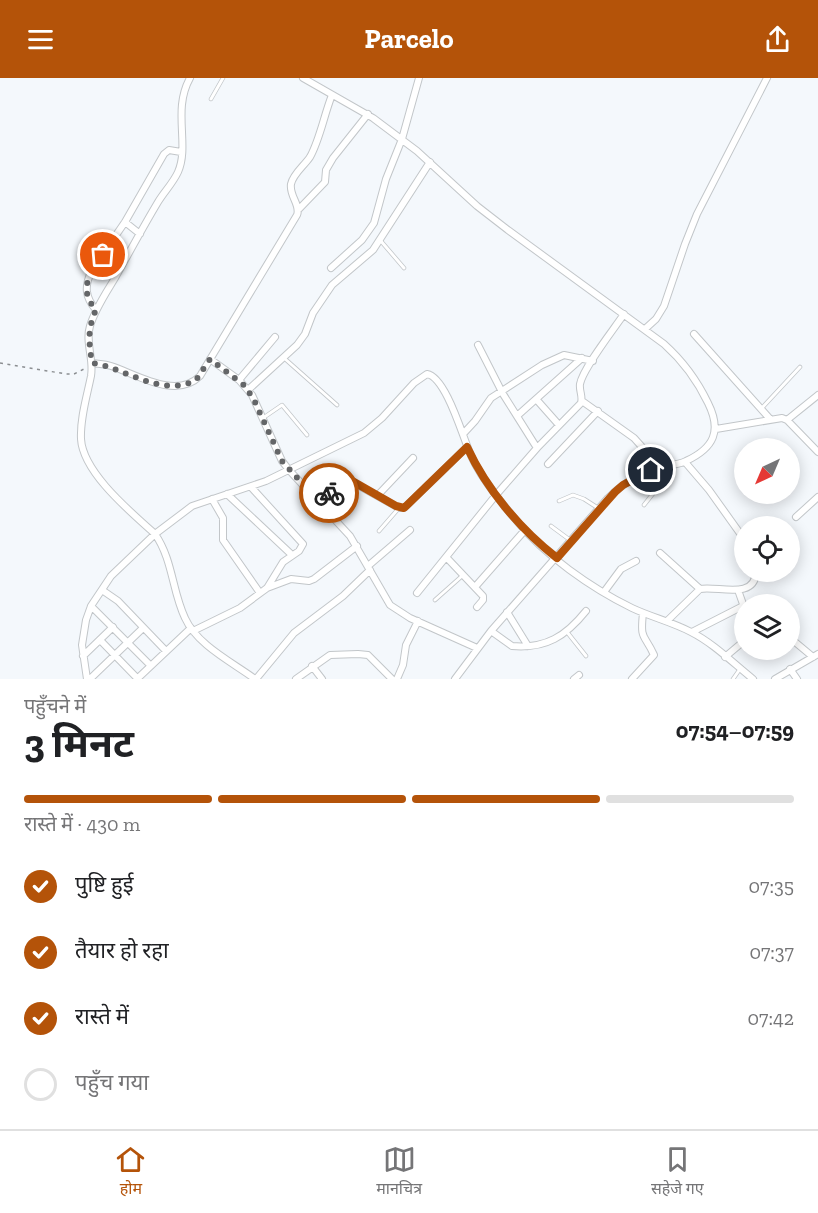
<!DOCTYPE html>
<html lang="hi">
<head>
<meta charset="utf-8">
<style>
	body { margin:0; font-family:"Zilla Slab","Noto Sans Devanagari",serif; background:#f6f6f6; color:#202124; height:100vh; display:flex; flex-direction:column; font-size:22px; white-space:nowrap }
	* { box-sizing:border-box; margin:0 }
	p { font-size:20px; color:#757577 }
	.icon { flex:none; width:33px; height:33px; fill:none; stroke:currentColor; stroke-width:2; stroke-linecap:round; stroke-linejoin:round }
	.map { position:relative; height:601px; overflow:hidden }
	.details { display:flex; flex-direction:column; background:#fff; flex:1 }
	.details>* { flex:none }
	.needle { width:39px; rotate:224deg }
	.buttons { position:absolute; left:734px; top:360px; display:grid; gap:12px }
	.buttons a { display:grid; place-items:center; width:66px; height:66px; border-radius:50%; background:#fff; box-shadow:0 3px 15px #0003; font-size:30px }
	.pin { position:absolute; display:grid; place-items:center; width:51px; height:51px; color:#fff; margin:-26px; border:3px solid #fff; border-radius:50%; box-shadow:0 2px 6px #0007 }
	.courier { position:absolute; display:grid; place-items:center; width:60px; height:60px; margin:-30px; border:4px solid #b45309; border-radius:50%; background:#fff; color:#222; box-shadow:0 2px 8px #0007 }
	.headline em { font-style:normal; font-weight:700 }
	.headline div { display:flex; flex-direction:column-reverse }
	.headline { display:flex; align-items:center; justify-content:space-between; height:102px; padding:0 24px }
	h1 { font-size:39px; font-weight:700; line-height:45px }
	.bar { display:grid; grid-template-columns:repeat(4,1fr); gap:9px 6px; align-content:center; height:72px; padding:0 24px }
	.bar i { height:8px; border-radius:4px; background:#e0e0e0 }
	.bar .on { background:#b45309 }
	.bar p { grid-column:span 4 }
	ol { padding:0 24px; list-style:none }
	li { display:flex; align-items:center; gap:18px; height:66px }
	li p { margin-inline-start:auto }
	li .icon { padding:6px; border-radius:50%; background:#b45309; color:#fff; stroke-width:4 }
	li:last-child { color:#757577 }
	li i { width:33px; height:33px; border:3px solid #e0e0e0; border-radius:50% }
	header { display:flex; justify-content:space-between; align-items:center; height:78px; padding:0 24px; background:#b45309; color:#fff; font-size:27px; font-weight:700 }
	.tabs { display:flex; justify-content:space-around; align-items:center; height:84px; border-top:2px solid #e0e0e0; background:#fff; font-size:16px; color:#757577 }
	.tabs a { display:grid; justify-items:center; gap:3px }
	.tabs .on { color:#b45309 }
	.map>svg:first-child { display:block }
</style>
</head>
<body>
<header><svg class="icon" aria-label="menu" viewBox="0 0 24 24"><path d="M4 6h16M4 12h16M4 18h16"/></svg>Parcelo<svg class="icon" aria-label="share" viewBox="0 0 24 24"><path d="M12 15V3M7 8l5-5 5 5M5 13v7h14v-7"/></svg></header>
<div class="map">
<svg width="818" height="601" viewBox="0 0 818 601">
	<rect width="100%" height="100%" fill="#f4f8fc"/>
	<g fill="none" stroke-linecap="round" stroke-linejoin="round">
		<defs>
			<path id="service" d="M211,21L223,0
				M380,162L404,190
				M284,280L337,327
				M761,331L800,289
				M263,340L282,327L307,357
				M559,423L573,417L584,421L598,430
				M644,427L666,399L671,387
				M551,448L570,462
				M379,453L399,430
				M435,522L462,498
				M567,554L586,578
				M733,601L740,591"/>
			<path id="minor" d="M190,0C172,32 190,67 178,94C173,105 164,114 158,124C143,149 129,175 115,200C106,215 95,231 90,248C85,264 94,281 91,298C87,318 80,340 81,361C83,395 132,435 155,456C173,482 172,513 185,540C197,567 232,584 255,601
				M303,0L373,40L417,73L477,128L508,152L664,266C683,283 697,302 708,325C722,353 714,370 686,383C676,388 664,387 654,391C637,397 621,407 608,420L491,553L455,601
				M299,131L325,104L326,92L333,80L368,36
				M125,144L140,156
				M331,190L362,162L374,145L386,101L402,61L419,0
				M96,232C85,219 84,208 92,192L125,144L164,76L169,72L181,74
				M645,251L656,241L664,228L685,166L697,136L767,0
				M694,256L770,341
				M478,267L503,316L537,370
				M210,281L239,302L252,317L282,383L289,392L350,458L390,527L410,540L477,570
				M92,285C99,286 105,286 111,288C136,296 176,322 200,298L297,137C301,127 289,118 291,106C293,96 304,88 310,79C320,61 324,37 332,17
				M239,302L275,259
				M248,312L297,267L305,256L313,235L332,207L373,172L430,84
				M536,321L559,347
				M582,323L634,360L660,389
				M517,338L582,280
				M787,342L818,317
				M716,351L782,340L787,342L818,374
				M463,356L475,343L491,320L542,287L564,277L593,283
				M685,384L709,412L744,461
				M548,386L598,333
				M251,409L303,466L299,473L283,484L267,510
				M227,416L292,477
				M378,417L413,380
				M212,421L223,440V462L260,515
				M319,424L341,403L347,401L399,430H404L467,369
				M796,439L818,419
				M660,475L700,511
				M447,480L483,518V522L477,529
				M368,488L410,452
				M475,509L525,452
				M102,512L118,523L166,573
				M738,512L744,529
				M604,514L621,491L636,483
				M417,515L496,417L537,370L581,325C583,318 579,313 580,306C583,290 614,251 624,236
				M91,528L151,588
				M507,534L528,568
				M667,543L700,511C716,507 755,523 756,494
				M193,553L240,530L267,510L291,501L309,503L314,501L357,468
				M491,553L512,568C546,571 566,558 586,533
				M692,554L743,528
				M789,559L813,579
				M100,562L138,601
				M83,578L113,549
				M725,579L744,563
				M312,588L322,601
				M790,591L797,601
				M87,601L82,567L86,542L91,528L111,498L155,456L192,428L266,403L364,355L382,340L414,305L427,296C445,299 461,353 468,370C476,394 499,422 516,442C544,477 591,510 632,530C651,539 672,544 691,554C713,565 733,585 753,601
				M90,601L143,550
				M137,601L191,550
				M256,601L294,555L343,518L370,492
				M296,601L330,577L358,576L368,577L392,601
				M397,601L403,587L406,567L418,543
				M574,601L579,597
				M632,601L654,577C644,555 640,563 643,535
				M775,601L818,576"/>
		</defs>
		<use href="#service" stroke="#c2c6c9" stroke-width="4.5"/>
		<use href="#minor" stroke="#c2c6c9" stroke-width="8"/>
		<path stroke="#8b8e91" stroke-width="1.5" stroke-dasharray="3 4.5" stroke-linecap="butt" d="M0,285L66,296H74L84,291"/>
		<use href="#service" stroke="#fff" stroke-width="3"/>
		<use href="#minor" stroke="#fff" stroke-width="6"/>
	</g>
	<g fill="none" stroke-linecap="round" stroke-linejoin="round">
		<path stroke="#646668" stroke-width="6" stroke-dasharray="0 10.8" d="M103,177C89,197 78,211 96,232C87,251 89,265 92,285C126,290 161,320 196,302L210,281L245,308L254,322L282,383L319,424L329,415"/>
		<path stroke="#b45309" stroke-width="8" d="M329,415L341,403L347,400L396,428L404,430L467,369C487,412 520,451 557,480L615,414L623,407L651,392"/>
	</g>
</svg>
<div class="buttons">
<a><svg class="needle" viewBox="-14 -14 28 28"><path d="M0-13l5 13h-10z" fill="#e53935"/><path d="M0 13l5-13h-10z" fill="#757577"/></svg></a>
<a><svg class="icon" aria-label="locate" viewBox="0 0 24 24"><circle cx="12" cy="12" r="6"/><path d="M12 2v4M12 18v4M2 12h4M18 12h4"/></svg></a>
<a><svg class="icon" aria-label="layers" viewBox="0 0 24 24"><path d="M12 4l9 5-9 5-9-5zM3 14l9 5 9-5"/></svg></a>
</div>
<div class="pin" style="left:103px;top:177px;background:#ea580c"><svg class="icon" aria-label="bag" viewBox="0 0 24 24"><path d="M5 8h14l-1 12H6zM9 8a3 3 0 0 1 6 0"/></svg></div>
<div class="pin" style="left:651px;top:392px;background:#1f2937"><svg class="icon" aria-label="home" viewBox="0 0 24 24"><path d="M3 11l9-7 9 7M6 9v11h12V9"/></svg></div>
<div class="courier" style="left:329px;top:415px"><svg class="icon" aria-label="bike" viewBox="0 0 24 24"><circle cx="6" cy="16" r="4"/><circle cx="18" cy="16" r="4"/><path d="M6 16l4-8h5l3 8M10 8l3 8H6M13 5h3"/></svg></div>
</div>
<section class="details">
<div class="headline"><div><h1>3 मिनट</h1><p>पहुँचने में</p></div><em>07:54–07:59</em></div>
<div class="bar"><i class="on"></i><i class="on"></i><i class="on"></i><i></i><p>रास्ते में · 430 m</p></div>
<ol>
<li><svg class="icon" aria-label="check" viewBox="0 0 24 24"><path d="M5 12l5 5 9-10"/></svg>पुष्टि हुई<p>07:35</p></li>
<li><svg class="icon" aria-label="check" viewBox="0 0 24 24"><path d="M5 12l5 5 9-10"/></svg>तैयार हो रहा<p>07:37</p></li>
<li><svg class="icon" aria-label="check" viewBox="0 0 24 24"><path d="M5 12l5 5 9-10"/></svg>रास्ते में<p>07:42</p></li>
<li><i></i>पहुँच गया</li>
</ol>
</section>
<nav class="tabs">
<a class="on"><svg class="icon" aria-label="home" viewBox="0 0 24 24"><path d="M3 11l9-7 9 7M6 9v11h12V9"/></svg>होम</a>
<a><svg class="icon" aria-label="map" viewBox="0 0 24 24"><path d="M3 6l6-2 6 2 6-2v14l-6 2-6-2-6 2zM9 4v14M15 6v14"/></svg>मानचित्र</a>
<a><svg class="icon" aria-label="saved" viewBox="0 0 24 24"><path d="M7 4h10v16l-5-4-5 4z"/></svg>सहेजे गए</a>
</nav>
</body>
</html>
